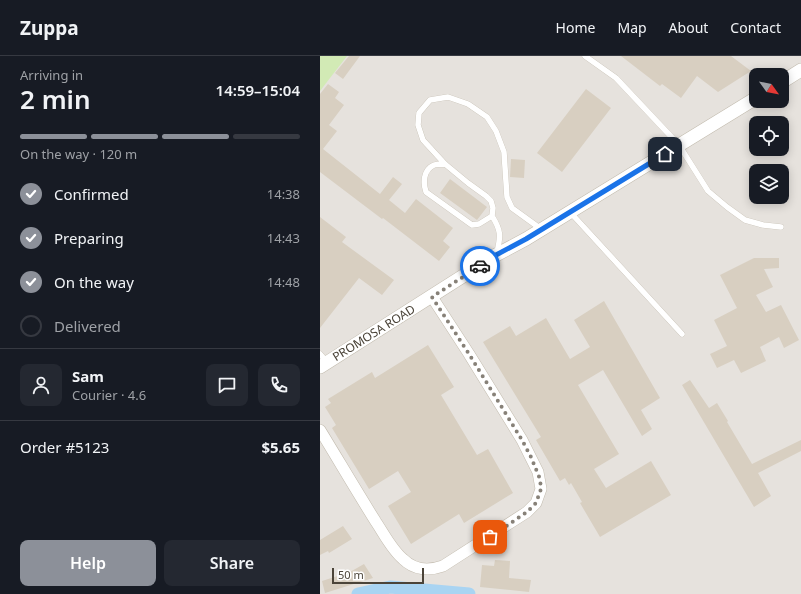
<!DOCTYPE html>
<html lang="en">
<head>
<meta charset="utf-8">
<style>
	body { margin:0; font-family:"Noto Sans",sans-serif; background:#242831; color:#f1f3f6; height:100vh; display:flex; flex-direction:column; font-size:15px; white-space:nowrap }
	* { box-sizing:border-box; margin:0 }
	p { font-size:13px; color:#9ea1a6 }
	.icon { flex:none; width:22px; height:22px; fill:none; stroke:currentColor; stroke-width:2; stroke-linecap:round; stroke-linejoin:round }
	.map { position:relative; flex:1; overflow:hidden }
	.panel { display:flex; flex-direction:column; background:#171b24; width:320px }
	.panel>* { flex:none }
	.needle { width:26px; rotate:123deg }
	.controls { position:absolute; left:429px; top:12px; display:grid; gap:8px }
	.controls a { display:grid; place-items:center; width:40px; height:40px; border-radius:8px; background:#171b24; box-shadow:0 2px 10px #0003; font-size:20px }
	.scale { position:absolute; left:12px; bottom:10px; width:92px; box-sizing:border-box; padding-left:4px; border:2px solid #4b4439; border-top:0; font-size:11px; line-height:14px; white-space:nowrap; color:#4b4439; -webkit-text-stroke:3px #fff; paint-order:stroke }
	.pin { position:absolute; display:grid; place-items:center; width:34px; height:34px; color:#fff; margin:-17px; border-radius:8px; box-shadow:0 2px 6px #0006 }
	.courier { position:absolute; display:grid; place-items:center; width:40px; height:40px; margin:-20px; border:3px solid #1a73e8; border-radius:50%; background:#fff; color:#222; box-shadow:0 1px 5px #0007 }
	.summary em { font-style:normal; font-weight:600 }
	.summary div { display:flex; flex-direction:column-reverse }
	.summary { display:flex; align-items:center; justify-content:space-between; height:68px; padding:0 20px }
	h1 { font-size:26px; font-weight:600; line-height:30px }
	.bar { display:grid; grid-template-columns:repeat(4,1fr); gap:6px 4px; align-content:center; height:48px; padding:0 20px }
	.bar i { height:5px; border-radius:3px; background:#363941 }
	.bar .on { background:#8c9099 }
	.bar p { grid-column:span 4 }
	.line { display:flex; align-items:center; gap:10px; padding:0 20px; border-top:1px solid #363941 }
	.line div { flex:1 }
	.round { display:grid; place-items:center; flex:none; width:42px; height:42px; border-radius:8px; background:#242831 }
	ol { padding:0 20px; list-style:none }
	li { display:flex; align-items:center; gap:12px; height:44px }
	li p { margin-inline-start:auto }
	li .icon { padding:4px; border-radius:50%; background:#8c9099; color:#fff; stroke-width:4 }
	li:last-child { color:#9ea1a6 }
	li i { width:22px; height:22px; border:2px solid #363941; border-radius:50% }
	.primary-button { display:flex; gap:8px; margin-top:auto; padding:8px 20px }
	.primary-button a { flex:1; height:46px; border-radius:8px; background:#8c9099; color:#fff; font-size:16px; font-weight:600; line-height:46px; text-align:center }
	.primary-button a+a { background:#242831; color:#f1f3f6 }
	header { display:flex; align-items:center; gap:24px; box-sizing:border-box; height:56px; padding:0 20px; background:#171b24; border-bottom:1px solid #363941 }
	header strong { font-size:19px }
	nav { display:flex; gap:22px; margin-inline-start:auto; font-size:14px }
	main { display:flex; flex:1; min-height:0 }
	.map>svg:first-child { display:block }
</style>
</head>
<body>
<header>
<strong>Zuppa</strong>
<nav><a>Home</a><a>Map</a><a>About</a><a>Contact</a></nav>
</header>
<main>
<section class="panel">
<div class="summary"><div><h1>2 min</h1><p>Arriving in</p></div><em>14:59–15:04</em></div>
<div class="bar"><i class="on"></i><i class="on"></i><i class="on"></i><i></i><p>On the way · 120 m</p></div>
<ol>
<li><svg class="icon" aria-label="check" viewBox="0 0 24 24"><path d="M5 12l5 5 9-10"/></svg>Confirmed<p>14:38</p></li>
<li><svg class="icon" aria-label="check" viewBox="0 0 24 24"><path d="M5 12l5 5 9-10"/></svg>Preparing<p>14:43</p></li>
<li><svg class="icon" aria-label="check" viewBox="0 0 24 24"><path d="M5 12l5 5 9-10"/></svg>On the way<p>14:48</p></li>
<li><i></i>Delivered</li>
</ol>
<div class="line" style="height:72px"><a class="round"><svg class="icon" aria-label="person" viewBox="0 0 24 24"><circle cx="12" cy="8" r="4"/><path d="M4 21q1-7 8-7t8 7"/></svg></a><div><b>Sam</b><p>Courier · 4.6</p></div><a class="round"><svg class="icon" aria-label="chat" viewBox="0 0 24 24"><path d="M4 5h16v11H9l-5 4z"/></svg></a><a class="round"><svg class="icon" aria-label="phone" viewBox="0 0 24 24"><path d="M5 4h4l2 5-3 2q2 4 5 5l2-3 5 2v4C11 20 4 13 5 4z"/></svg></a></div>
<div class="line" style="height:52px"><div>Order #5123</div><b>$5.65</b></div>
<div class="primary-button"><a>Help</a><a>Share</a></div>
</section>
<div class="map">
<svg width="481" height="538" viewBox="0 0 481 538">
	<rect width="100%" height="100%" fill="#f6f3ec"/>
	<path fill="#e6e2dd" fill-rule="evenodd" d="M0,0H481V538H0ZM436,19H462V45H436ZM436,67H462V93H436ZM436,115H462V141H436Z"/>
	<path fill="#d2eab5" d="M0,0H27L0,35Z"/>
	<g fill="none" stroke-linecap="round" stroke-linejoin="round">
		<path stroke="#a9d4f2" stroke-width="13" d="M38,538L70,531L149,538"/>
	</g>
	<path fill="#d8cfc1" d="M29,0H40L23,23L15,17Z
		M301,0H411L431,15L398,36L377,20L361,42L342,28L340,30Z
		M8,28L19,36L15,42L24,49L9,69L17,75L3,93L60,138L73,121L82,128L69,144L85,157L96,143L133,172L123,185L130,191L119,205L63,162L62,163L0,116V38Z
		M266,33L291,52L242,116L217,97Z
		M191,103L205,104L204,122L190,121Z
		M130,123L167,151L157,164L120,137Z
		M0,161L26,181L22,186L74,224L62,239L39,222L0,272Z
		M434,202H459V212L444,213L453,231L436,239L446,256L461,249L479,284L464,292L459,281L440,291L446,305L421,317L414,304L397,312L390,298L407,290L394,264L417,252L400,219Z
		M284,245L340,342L321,354L332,373L322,380L283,314L258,329L299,398L274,413L286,432L331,405L351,439L280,481L260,447L262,446L251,427L249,429L245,422L240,425L216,384L221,381L163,286L190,270L196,280L226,262L250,303L270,291L254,264Z
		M108,289L134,331L121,339L157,399L168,393L193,437L144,467L139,458L91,488L68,450L91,436L78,415L49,433L12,372L16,369L5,351L11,347L8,343L52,316L55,322Z
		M370,324L389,352L397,347L408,365L407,366L432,408L481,384V395L438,417L451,440L434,451L362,329Z
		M23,470L32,483L9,497L8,495L0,499V484Z
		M175,504L190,505L189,522L211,524L209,536L160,531L162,509L174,510Z
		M44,508L53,522L5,537L2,525L30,516Z"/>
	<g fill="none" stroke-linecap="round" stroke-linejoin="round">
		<defs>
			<path id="service" d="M265,0L296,22L359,89L388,135L407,151L425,164L443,169L461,171
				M125,108C122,108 117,108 114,109C103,114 103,127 106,136L152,169L159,168L172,160
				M250,156L362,278
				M177,196C181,180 181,174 172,160L173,152L171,145L166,140L148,127L125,108L103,84L98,69L99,57L110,44L128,41L148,48L167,61L176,75L184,96L187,141L192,152L221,173
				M0,298L7,306"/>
			<path id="minor" d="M0,374C19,405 37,436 56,466C64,478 72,494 83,503C94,514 109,515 123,510L207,456L216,447L221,433L218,416L202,384L149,298L112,241"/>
			<path id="tertiary" d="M462,26L481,14
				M0,311L176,199L206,183L436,42"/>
		</defs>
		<use href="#service" stroke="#c2bbae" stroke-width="6"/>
		<use href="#minor" stroke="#c2bbae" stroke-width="12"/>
		<use href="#tertiary" stroke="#c2bbae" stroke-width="14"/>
		<use href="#service" stroke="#fff" stroke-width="5.5"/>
		<use href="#minor" stroke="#fff" stroke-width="11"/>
		<use href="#tertiary" stroke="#fff" stroke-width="13"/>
	</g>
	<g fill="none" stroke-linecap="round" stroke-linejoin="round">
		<path stroke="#878178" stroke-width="4" stroke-dasharray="0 7.2" d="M160,210L112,241L149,298L202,384L211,401L220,423L221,433L216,447L207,456L170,481"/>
		<path stroke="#1a73e8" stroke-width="5" d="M160,210L176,199L206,183L345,98"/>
	</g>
	<g text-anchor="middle" stroke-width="3.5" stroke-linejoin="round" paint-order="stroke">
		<g font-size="12" fill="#4b4439" stroke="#fff">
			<text transform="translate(54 277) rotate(-32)" y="4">PROMOSA ROAD</text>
		</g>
	</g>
</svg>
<div class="controls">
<a><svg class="needle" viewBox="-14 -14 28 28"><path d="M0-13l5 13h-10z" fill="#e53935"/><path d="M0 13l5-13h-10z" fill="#9ea1a6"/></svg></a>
<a><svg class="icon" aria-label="locate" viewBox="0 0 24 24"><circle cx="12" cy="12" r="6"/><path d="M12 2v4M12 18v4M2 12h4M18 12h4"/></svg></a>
<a><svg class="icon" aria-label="layers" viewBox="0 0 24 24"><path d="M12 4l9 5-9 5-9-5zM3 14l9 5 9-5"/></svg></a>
</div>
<div class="scale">50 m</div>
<div class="pin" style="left:170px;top:481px;background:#ea580c"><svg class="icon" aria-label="bag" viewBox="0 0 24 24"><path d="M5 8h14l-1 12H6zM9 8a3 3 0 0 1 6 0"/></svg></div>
<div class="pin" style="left:345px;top:98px;background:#1f2937"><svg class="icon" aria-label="home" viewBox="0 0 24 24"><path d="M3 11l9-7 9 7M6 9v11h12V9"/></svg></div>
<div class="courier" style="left:160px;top:210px"><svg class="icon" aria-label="car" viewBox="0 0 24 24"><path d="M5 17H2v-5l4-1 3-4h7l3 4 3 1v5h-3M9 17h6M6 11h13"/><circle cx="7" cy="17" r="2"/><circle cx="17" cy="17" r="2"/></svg></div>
</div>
</main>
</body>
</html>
